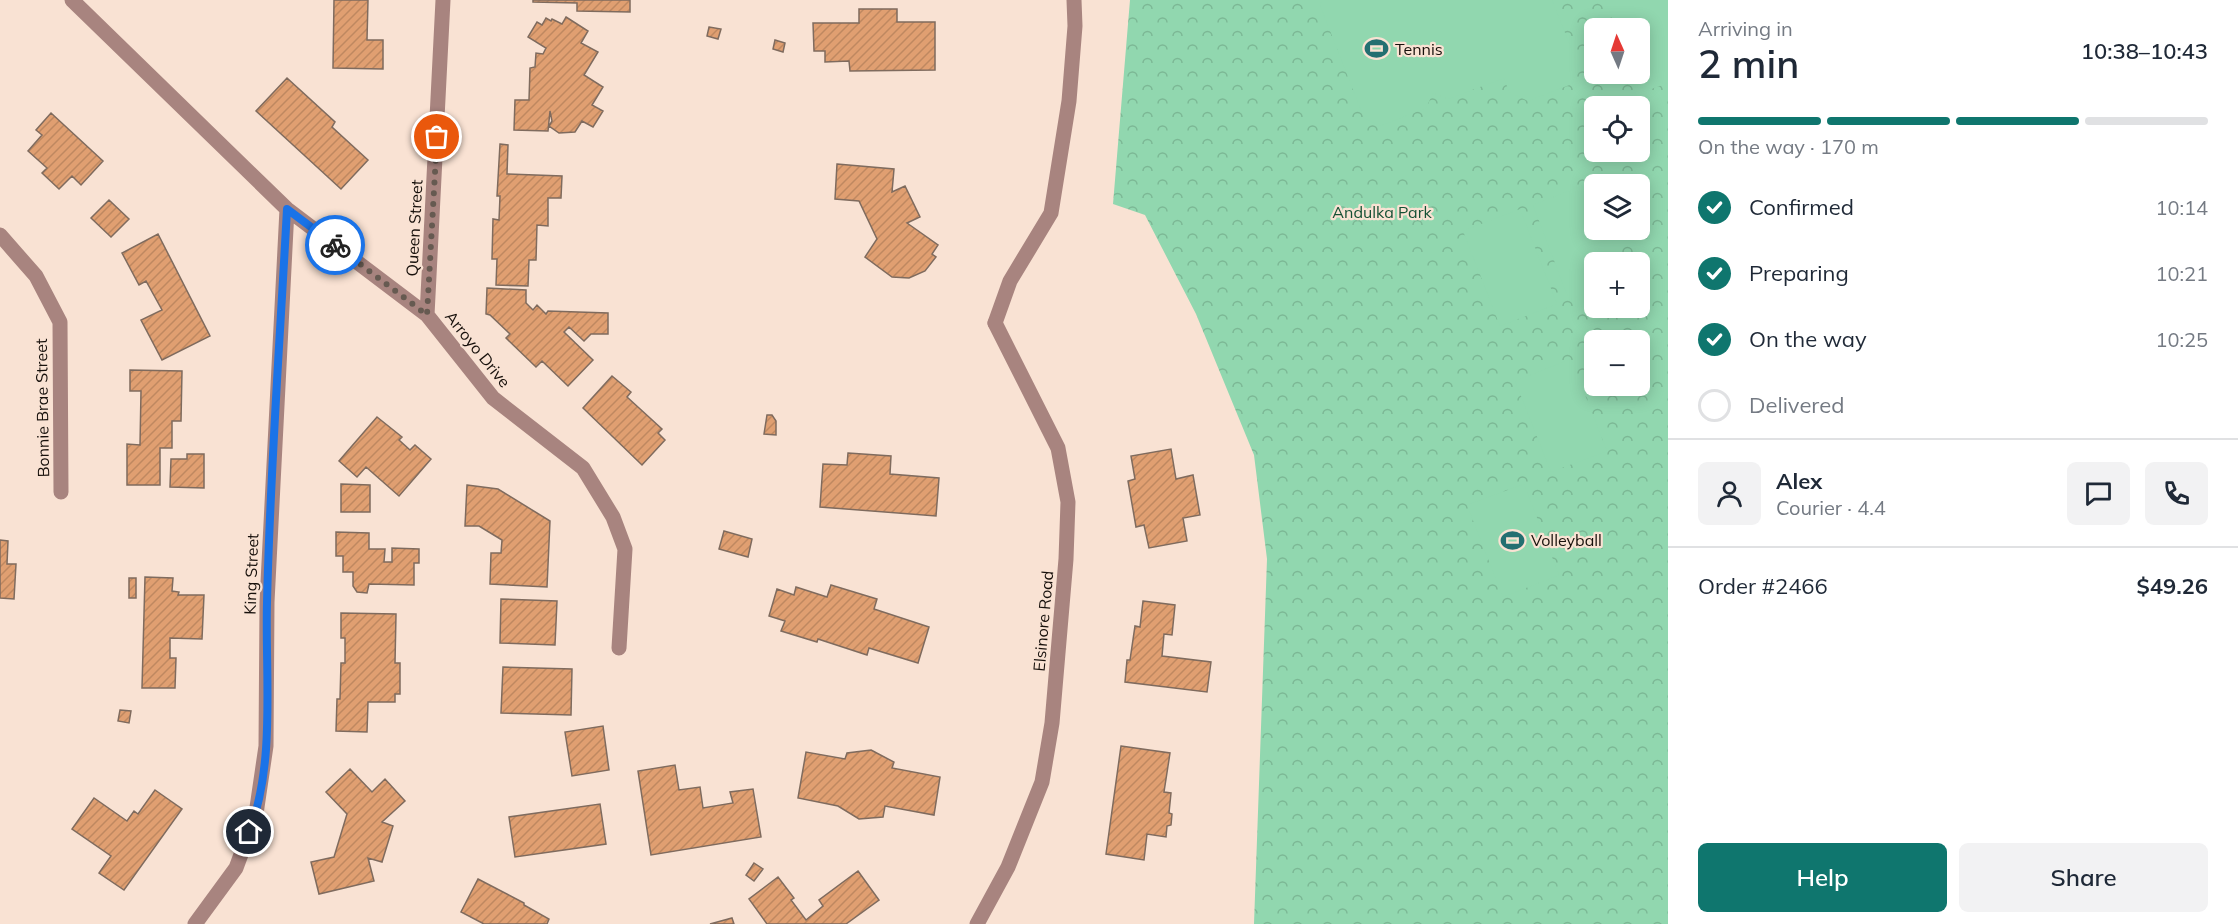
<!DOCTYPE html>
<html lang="en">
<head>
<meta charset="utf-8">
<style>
	body { margin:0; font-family:Mulish,sans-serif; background:#f2f2f3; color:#1f2937; height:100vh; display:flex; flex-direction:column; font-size:22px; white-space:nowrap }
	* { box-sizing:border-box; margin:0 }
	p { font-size:20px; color:#747a83 }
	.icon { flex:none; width:33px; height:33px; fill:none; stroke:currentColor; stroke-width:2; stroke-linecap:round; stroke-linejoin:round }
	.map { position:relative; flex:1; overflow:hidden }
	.sheet { display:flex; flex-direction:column; background:#fff; width:570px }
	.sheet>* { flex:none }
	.needle { width:39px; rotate:357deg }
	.fabs { position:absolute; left:1584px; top:18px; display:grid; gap:12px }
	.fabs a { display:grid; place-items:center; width:66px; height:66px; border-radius:9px; background:#fff; box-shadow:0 3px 15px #0003; font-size:30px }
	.pin { position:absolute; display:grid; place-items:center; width:51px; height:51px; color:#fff; margin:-26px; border:3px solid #fff; border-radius:50%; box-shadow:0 2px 6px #0007 }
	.courier { position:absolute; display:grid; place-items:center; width:60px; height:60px; margin:-30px; border:4px solid #1a73e8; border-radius:50%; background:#fff; color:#222; box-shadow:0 2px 8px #0007 }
	.headline em { font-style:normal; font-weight:600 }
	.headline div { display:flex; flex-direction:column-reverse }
	.headline { display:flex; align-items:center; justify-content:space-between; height:102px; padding:0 30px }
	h1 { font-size:39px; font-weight:600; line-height:45px }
	.bar { display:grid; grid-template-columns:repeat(4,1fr); gap:9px 6px; align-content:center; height:72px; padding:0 30px }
	.bar i { height:8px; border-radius:4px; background:#e0e1e3 }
	.bar .current { background:#0f766e }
	.bar p { grid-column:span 4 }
	.line { display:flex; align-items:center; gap:15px; padding:0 30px; border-top:2px solid #e0e1e3 }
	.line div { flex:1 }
	.round { display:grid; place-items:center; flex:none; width:63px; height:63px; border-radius:9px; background:#f2f2f3 }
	ol { padding:0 30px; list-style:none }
	li { display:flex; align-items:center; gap:18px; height:66px }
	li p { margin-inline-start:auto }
	li .icon { padding:6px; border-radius:50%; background:#0f766e; color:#fff; stroke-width:4 }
	li:last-child { color:#747a83 }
	li i { width:33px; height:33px; border:3px solid #e0e1e3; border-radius:50% }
	.cta { display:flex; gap:12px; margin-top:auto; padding:12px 30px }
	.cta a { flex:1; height:69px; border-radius:9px; background:#0f766e; color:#fff; font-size:24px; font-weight:600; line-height:69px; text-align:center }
	.cta a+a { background:#f2f2f3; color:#1f2937 }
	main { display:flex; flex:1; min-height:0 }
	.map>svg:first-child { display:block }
</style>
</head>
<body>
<main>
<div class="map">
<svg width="1668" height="924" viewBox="0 0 1668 924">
	<defs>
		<pattern id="park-crowns" width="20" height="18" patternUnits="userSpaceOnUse" patternTransform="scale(1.5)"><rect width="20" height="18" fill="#91d7af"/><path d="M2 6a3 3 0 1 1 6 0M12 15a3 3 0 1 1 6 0" fill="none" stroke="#7cb895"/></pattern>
		<pattern id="building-hatch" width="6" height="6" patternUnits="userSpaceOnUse" patternTransform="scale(1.5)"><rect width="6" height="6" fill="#e09f71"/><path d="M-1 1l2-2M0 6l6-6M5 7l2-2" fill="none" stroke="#bf8860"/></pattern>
	</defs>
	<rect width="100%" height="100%" fill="#f9e2d3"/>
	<path fill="url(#park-crowns)" fill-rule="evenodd" d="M1130,0H1668V924H1254L1267,559L1254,455L1196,314L1145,215L1113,204ZM1594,28H1640V74H1594ZM1594,106H1640V152H1594ZM1594,184H1640V230H1594ZM1594,262H1640V308H1594ZM1594,340H1640V386H1594Z"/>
	<path fill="#91d7af" d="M1322,0H1552L1579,68L1572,84L1528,101L1509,92L1504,78L1448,99L1433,93L1426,108L1380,126L1364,118L1320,5Z
		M1605,0H1668V83L1640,93L1633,74H1640V28H1616Z
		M1589,183L1594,196V230H1608L1620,262H1594V290L1569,300L1533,205Z
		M1520,209L1557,304L1500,326L1463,231Z
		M1571,359L1607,451L1551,472L1515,381Z
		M1524,484L1559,575L1503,597L1467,505Z"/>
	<path fill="url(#building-hatch)" stroke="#7f6b5e" stroke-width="1.5" d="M334,0H368L367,40H383V69L333,68Z
		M533,0H630V12L577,11V3L533,2Z
		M859,9H897V22H935V70L850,71L849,61L825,62V51H814L813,23H859Z
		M566,17L588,31L581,43L598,52L584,75L603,87L592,105L603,111L593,127L582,121L575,132L559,133L549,126L552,121L550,111L548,131L514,130L515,100H529L530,68L535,67L536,53L543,54L546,48L528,37L537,22L542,25L546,18L551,21L552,19L562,24Z
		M709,27L721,29L718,39L707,36Z
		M775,40L785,43L783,52L773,49Z
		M287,78L335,122L332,127L368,160L341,189L256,111Z
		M51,113L103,161L81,185L72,176L59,189L42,173L47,168L28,151L42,135L36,130Z
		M500,144L508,145L507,174L562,176L561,198H548V226L537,225L536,260H529L528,286L496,285L497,259H492L493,219L499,220L500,196H497Z
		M837,164L894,169L892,192L905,186L920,217L907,223L938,245L932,254L936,257L925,271L909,278L892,277L865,257L877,239L859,201L835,199Z
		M109,200L129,219L111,237L91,218Z
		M158,234L210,336L162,360L141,320L162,310L146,281L139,285L122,253Z
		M487,288L526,290V303L533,310L537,305L546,314L548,311L608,313V334H591L584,341L569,327L564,332L593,360L568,386L542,361L536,367L506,338L510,334L490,315L486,314Z
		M130,370L182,371L181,421H172V448H160V485H127V444L140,445L141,391H130Z
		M612,376L631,392L627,397L662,429L658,433L665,440L642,465L583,408Z
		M767,415H772L776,421V435L764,434Z
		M377,417L402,437L399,440L410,450L415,445L431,459L399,496L366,467L357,477L339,461Z
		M1171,449L1176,479L1193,475L1200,515L1183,518L1187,541L1149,548L1144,525L1136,527L1128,481L1135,479L1131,456Z
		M848,453L891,456L890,474L939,478L936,516L820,507L823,464L847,465Z
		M187,454H204V488L170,487L171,459H187Z
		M341,484L370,485V512H341Z
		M467,485L498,489L550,521L547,587L490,584L491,553H501L502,540L479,526H465Z
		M724,531L752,539L748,557L719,549Z
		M336,532L369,533V549H385L384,562H392V548L419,549V563H414V585L369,584L367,593L357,592L353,586V572H343V556H336Z
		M0,540L8,541L7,564H16L14,599L0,598Z
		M145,577L173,578L172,591L179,592L178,595H204L202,639L170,638V658H176L175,688H142Z
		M129,578H136V598H129Z
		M831,585L877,599L874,609L929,627L918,663L869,648L867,655L818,639L817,642L781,631L785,621L769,616L777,589L794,595L796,587L827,597Z
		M501,599L557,601L555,645L500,643Z
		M1143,601L1175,605L1172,635L1164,634L1162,656L1211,662L1207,692L1125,682L1127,660H1130L1135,626L1140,627Z
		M341,613L396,614L395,663H400V694H395V702H368L367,732L336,731L337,699H340L341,663H345V638H341Z
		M503,667L572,669L571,715L501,713Z
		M120,710L131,711L129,723L118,721Z
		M603,726L609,770L572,776L565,732Z
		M1121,746L1170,753L1164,792L1171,793L1169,813L1172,814L1171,825L1167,826L1166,837L1147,834L1144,860L1106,854Z
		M871,750L894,762L892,768L940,777L934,815L885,806L883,817L859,819L838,806L798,798L806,752L845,759L847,753Z
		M675,765L679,790L700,787L703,808L733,803L730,792L753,789L761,837L651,855L638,771Z
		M350,769L372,792L385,779L405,801L382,822L393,826L382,862L368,858L374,881L319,894L311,862L334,857L347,814L326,792Z
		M155,790L182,809L124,890L99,873L111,856L72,829L94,798L127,821L134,811L138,814Z
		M600,804L606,844L515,857L509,817Z
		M754,863L763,869L754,881L746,875Z
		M858,871L879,900L846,924H767L749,899L778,877L794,898L791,900L806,920L823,906L819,900Z
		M478,879L524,903V905L549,919L547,924H484L461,912Z
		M732,918L734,924H710Z"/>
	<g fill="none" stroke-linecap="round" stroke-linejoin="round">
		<path stroke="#a8847f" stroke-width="15" d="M995,323L1010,281L1051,213L1069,101L1075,26L1074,0"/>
		<path stroke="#a8847f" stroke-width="15" d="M72,0L287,209L427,315L493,398L583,468L613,517L625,549L619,648
			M0,235L36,276L60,322L61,492
			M427,315L443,0
			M195,924L236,868L256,814L266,746L267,602L287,209
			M977,924L1008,867L1042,782L1052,723L1066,559L1068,502L1058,448L995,323"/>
	</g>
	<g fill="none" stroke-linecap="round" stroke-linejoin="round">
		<path stroke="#665a51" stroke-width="6" stroke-dasharray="0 10.8" d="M335,245L427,315L437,137"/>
		<path stroke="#1a73e8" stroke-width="8" d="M249,832C276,764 265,675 267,603C270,472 280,340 287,209L335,245"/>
	</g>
	<defs>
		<symbol id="stadium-bare" viewBox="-9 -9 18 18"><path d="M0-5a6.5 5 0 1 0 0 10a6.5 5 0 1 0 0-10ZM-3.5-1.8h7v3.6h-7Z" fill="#246f71" stroke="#f9e2d3" stroke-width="2.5" paint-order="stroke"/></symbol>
	</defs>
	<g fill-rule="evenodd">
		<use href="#stadium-bare" x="1360" y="32" width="33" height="33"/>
		<use href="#stadium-bare" x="1496" y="524" width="33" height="33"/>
	</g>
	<g text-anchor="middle" stroke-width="4.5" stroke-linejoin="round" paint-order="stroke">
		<g font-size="16" fill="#17100b" stroke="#f9e2d3" text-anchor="start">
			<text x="1395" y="55">Tennis</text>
			<text x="1531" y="546">Volleyball</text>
		</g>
		<g font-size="16" fill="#145034" stroke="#f9e2d3">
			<text x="1382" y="218">Andulka Park</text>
		</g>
		<g font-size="16" fill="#17100b" stroke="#f9e2d3">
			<text transform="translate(414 228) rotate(-87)" y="6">Queen Street</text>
			<text transform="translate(478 349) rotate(51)" y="6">Arroyo Drive</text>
			<text transform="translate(42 408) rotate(-91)" y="6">Bonnie Brae Street</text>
			<text transform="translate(251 574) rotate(-88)" y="6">King Street</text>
			<text transform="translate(1043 621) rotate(-85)" y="6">Elsinore Road</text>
		</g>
	</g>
</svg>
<div class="fabs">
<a><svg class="needle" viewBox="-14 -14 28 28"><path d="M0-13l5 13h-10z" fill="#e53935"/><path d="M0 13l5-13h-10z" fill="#747a83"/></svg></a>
<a><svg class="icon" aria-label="locate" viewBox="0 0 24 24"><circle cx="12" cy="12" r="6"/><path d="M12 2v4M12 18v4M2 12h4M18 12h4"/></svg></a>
<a><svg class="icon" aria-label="layers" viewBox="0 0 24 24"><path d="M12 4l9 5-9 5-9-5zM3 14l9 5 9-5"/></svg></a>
<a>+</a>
<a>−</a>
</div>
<div class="pin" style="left:437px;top:137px;background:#ea580c"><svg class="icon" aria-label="bag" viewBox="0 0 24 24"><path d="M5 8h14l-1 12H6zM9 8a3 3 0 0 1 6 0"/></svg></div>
<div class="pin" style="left:249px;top:832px;background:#1f2937"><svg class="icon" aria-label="home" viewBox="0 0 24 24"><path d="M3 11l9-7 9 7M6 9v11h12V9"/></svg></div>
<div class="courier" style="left:335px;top:245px"><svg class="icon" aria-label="bike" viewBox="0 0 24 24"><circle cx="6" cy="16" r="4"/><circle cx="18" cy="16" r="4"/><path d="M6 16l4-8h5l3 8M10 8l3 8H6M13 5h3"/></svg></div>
</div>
<section class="sheet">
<div class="headline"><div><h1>2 min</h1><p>Arriving in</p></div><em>10:38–10:43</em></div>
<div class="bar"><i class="current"></i><i class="current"></i><i class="current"></i><i></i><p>On the way · 170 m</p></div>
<ol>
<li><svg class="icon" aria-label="check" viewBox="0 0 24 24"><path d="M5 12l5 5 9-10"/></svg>Confirmed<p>10:14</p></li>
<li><svg class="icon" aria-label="check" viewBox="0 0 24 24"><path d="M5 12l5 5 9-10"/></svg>Preparing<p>10:21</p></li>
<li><svg class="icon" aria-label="check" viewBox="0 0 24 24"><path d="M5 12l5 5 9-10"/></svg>On the way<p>10:25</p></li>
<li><i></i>Delivered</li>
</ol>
<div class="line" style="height:108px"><a class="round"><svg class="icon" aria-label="person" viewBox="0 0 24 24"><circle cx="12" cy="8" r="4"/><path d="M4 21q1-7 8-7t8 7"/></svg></a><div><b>Alex</b><p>Courier · 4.4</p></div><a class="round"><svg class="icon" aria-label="chat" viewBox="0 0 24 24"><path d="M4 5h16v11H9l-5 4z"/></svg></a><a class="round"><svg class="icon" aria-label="phone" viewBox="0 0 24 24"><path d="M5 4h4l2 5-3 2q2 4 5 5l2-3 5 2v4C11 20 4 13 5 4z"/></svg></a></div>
<div class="line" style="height:78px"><div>Order #2466</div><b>$49.26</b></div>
<div class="cta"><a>Help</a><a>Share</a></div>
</section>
</main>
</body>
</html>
